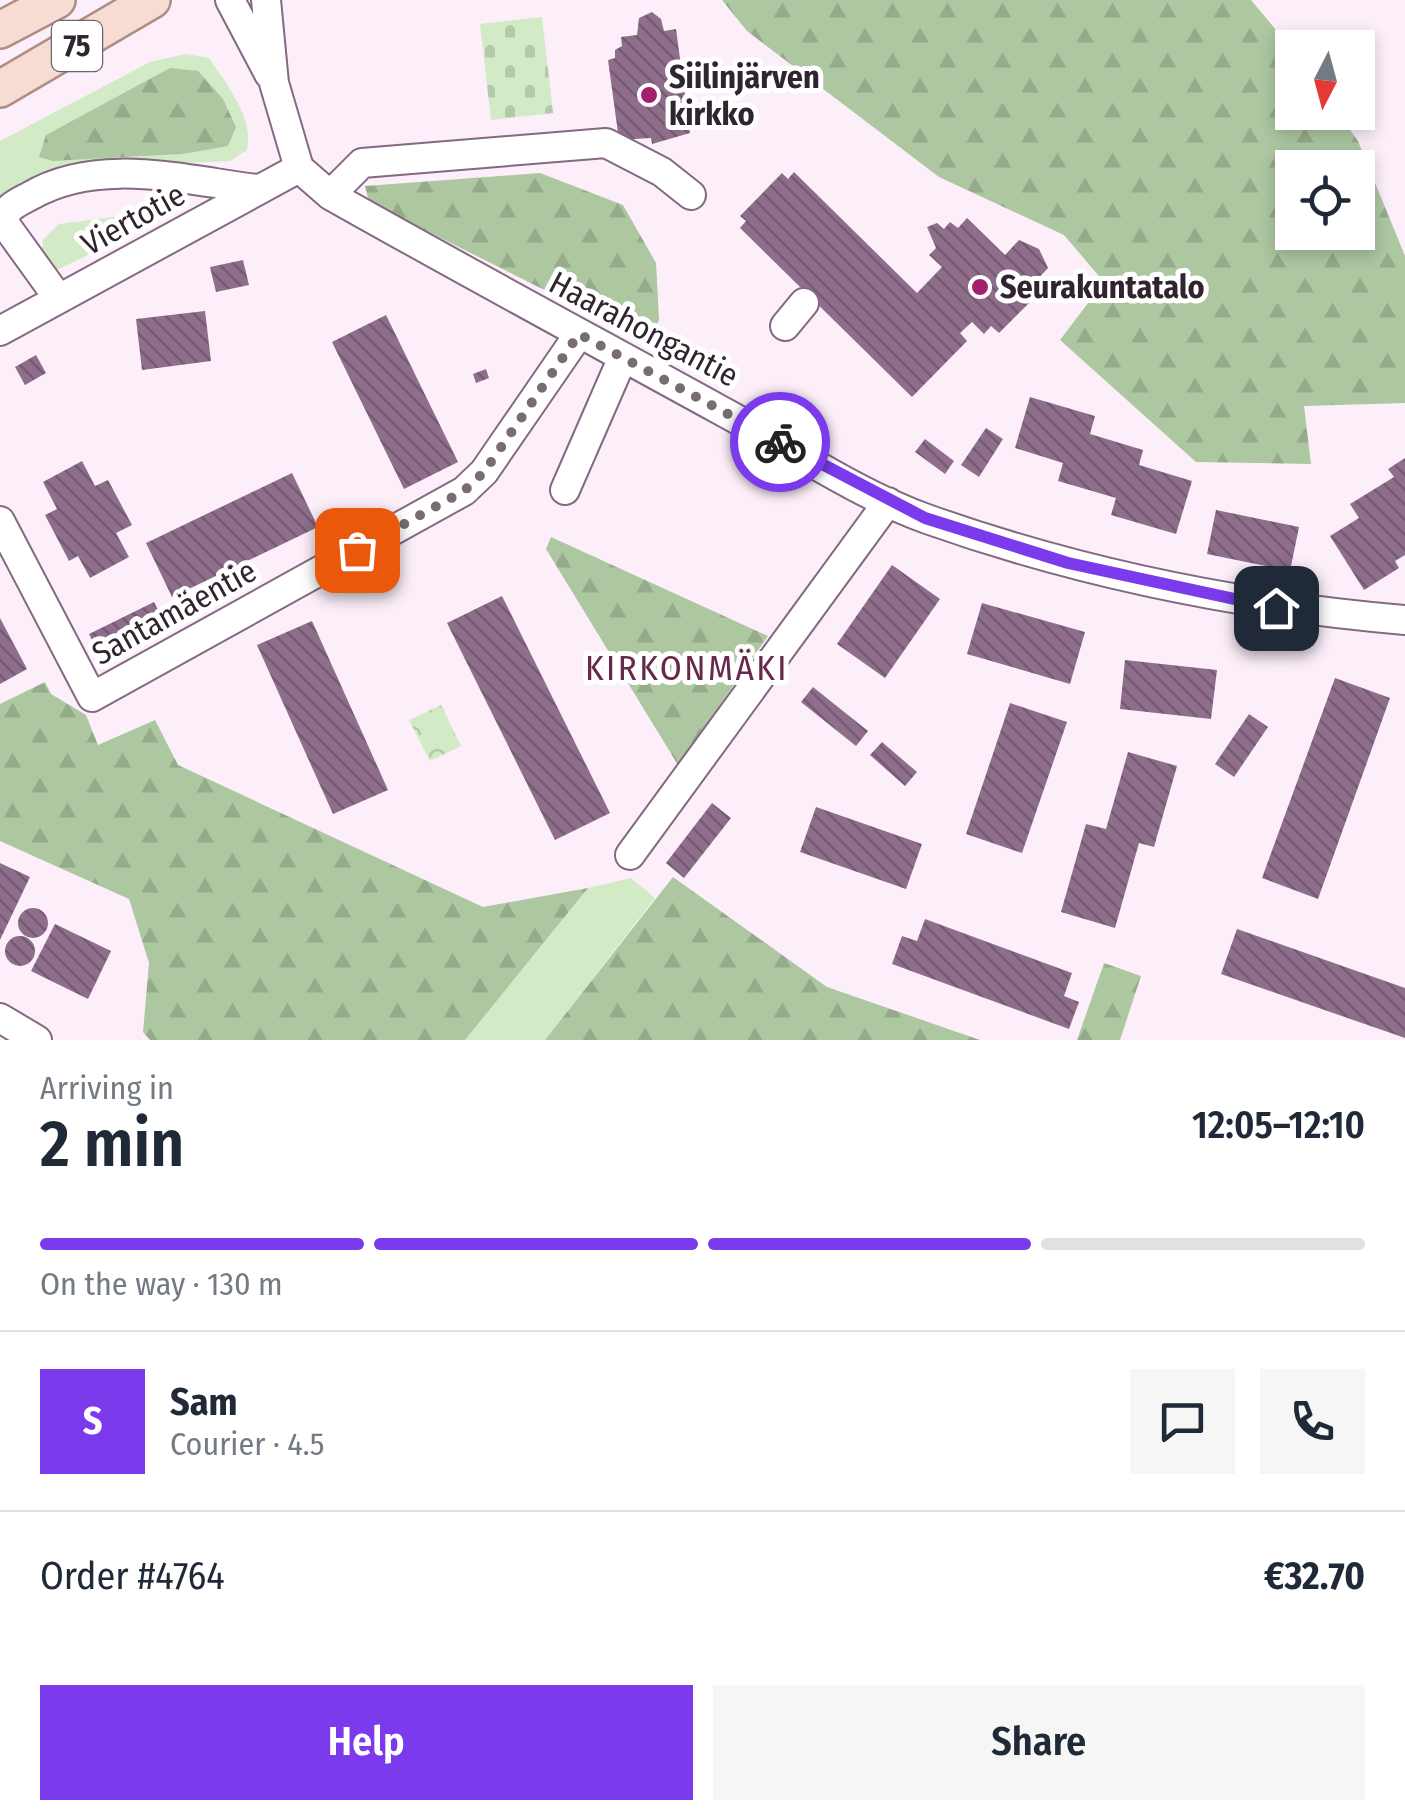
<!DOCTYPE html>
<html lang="en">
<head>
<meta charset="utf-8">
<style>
	body { margin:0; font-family:"Fira Sans Condensed",sans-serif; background:#f6f6f7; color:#1f2937; height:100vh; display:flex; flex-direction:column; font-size:38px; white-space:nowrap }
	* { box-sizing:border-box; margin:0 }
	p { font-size:32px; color:#747a83 }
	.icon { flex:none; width:55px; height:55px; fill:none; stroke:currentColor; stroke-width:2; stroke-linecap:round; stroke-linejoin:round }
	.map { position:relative; height:1040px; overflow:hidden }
	.details { display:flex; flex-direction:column; background:#fff; flex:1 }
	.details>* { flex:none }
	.needle { width:65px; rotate:186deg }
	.buttons { position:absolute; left:1275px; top:30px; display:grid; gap:20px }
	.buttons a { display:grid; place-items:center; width:100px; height:100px; border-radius:0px; background:#fff; box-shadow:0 5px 15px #0003; font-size:50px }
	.pin { position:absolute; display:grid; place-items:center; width:85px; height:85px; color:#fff; margin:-42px; border-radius:20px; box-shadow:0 5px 15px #0006 }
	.courier { position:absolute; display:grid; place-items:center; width:100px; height:100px; margin:-50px; border:8px solid #7c3aed; border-radius:50%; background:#fff; color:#222; box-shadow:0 2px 12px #0007 }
	.overview em { font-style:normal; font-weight:600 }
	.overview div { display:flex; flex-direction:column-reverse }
	.overview { display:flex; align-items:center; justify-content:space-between; height:170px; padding:0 40px }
	h1 { font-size:65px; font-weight:600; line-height:75px }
	.bar { display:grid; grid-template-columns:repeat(4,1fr); gap:15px 10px; align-content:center; height:120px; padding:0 40px }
	.bar i { height:12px; border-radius:8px; background:#e0e1e3 }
	.bar .active { background:#7c3aed }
	.bar p { grid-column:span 4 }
	.line { display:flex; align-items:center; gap:25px; padding:0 40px; border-top:2px solid #e0e1e3 }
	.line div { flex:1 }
	.round { display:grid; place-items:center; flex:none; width:105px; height:105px; border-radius:0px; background:#f6f6f7 }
	.cta { display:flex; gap:20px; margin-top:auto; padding:20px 40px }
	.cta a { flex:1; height:115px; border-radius:0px; background:#7c3aed; color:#fff; font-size:40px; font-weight:600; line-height:115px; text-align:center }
	.cta a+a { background:#f6f6f7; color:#1f2937 }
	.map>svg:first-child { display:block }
</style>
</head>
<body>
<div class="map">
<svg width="1405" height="1040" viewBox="0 0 1405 1040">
	<defs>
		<pattern id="forest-firs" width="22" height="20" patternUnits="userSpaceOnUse" patternTransform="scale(2.5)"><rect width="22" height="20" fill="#adc7a1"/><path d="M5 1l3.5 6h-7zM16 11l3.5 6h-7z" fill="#95ab8b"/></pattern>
		<pattern id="cemetery-stones" width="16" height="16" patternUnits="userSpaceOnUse" patternTransform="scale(2.5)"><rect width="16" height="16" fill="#d2eac6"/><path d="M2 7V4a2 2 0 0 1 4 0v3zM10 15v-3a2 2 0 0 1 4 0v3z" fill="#b5c9aa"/></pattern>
		<pattern id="park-crowns" width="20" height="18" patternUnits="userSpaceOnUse" patternTransform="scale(2.5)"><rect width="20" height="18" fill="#d2eac6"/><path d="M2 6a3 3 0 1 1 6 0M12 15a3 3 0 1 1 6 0" fill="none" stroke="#b5c9aa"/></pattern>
		<pattern id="building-back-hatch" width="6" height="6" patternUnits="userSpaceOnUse" patternTransform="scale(2.5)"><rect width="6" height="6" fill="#8f6e8c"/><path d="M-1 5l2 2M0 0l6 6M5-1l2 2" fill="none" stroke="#755a73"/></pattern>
	</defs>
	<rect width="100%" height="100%" fill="#fceffa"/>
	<path fill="#d2eac6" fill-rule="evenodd" d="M186,54L209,58C227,85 254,117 247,150L230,161L65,168L0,197V141L150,62ZM228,145L183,154L53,161Z
		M184,208L55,271L42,251L43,240L59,224Z
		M631,878L655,898L545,1040H465L588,888Z"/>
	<path fill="url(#forest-firs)" fill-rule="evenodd" d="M722,0H1251L1292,49V112L1338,113L1358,141L1405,256V403L1304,406L1311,464L1196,462L1060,340L1104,282L1064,235L939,177L747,31ZM1292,168H1358V232H1292Z
		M170,68L198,71L223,99L236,127L228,146L183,154L53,161L39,157L46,135Z
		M540,173L623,205L656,263L659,320L648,342L369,202L365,186Z
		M551,537L768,636L678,765L546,549Z
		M45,682L51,694L86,715L98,745L155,720L178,765L483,907L588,888L465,1040H150L143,1032L149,963L129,899L0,841V704Z
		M673,877L827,987L980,1040H545Z
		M1104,963L1141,976L1120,1040H1077Z"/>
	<path fill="url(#cemetery-stones)" d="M542,17L553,113L491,120L480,24Z"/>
	<path fill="url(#park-crowns)" d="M441,705L461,746L430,761L409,720Z"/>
	<path fill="url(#building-back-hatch)" d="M652,12L661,19L664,31L676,29L690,133L652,144L651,138L619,140L608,60L615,58V50L622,46L621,37L637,35L639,18Z
		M794,172L917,293L942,267L929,255L936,248L927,227L937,223L944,229L950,222L958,228L967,218L1005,255L1019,240L1039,249L1048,268L1034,283L1042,290L999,333L991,326L984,334L972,322L960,333L967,341L912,397L740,228L746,221L740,216L782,173L788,179Z
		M243,260L249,285L216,292L210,267Z
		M205,311L211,361L142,370L136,319Z
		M386,315L458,462L404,489L332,342Z
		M36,355L46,373L25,385L15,367Z
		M486,369L489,378L476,383L473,374Z
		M1030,397L1095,416L1090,434L1143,450L1139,465L1192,481L1176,534L1111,515L1116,498L1058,481L1063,463L1015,448Z
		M986,428L1003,439L979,477L961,465Z
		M925,439L954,461L945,474L915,452Z
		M1405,458V555L1395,561L1399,568L1364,590L1330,536L1359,518L1350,504L1394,477L1388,469Z
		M82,461L95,486L108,480L132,525L116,533L129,557L90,578L78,556L69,561L45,515L57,509L43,482Z
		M292,473L318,527L172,597L146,543Z
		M1216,510L1299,527L1290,571L1207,554Z
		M892,565L940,599L885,678L837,644Z
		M502,596L610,813L555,840L447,623Z
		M154,602L165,624L100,656L89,634Z
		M982,603L1085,632L1070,684L967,654Z
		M0,618L27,669L0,684Z
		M312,621L388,790L333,814L257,645Z
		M1125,660L1217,670L1211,719L1120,709Z
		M1335,678L1390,698L1318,899L1262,878Z
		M813,687L868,731L856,746L801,702Z
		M1010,703L1067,722L1022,853L966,834Z
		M1249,714L1268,727L1234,777L1215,764Z
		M882,742L917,772L905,786L870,755Z
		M1128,752L1177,766L1154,847L1139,843L1115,928L1061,912L1086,824L1106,829Z
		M712,803L731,818L684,878L666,863Z
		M816,807L922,844L906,889L800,852Z
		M0,863L30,877L0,940Z
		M18 923a15 15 0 1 1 30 0a15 15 0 1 1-30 0Z
		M925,919L1072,973L1064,996L1079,1002L1069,1029L892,964L902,936L917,941Z
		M55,924L111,951L88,999L31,971Z
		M1237,929L1405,988V1038L1221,974Z
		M5 951a15 15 0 1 1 30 0a15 15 0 1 1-30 0Z"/>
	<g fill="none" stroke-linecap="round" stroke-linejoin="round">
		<defs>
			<path id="minor" d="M230,0L269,74
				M266,0L274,83L299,168L330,195C459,268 589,338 720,410C787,446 855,493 927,519C1082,574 1241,606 1405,620
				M330,195L362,163L606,143L662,172L691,195
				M59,299L2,220C7,207 17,203 30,196C98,156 183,180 257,189
				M785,326L804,303
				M0,331L299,168
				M565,490L623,357
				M0,521L92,697L464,491L484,472L579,334
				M630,855L888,502
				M0,1018L37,1040"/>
			<path id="major" d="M0,30L57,0
				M0,89L152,0"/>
		</defs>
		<use href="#minor" stroke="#836981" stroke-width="32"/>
		<use href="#major" stroke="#ad8d86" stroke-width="40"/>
		<use href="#minor" stroke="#fff" stroke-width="28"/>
		<use href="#major" stroke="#f7dcd3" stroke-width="35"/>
	</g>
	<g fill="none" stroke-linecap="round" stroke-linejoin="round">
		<path stroke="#776c76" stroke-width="10" stroke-dasharray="0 18" d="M357,550L464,491L484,472L579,334L780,442"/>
		<path stroke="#7c3aed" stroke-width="12" d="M780,442L925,518L1068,563L1276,608"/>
	</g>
	<g fill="#a3206f" stroke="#fff" stroke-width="4">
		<circle cx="649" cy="95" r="10"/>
		<circle cx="980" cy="287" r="10"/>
	</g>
	<g text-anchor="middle" stroke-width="10" stroke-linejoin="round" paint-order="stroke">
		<rect fill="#fff" stroke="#6e666d" stroke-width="2.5" x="52" y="21" width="50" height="50" rx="8"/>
		<g font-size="30" font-weight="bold" fill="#30252f">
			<text x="77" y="56">75</text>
		</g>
		<g font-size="32" font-weight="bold" fill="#30252f" stroke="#fff" text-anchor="start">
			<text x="669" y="88">Siilinjärven<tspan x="669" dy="37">kirkko</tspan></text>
			<text x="1000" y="298">Seurakuntatalo</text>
		</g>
		<g font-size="32" fill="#30252f" stroke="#fff">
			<text transform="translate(133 219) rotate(-29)" y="11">Viertotie</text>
			<text transform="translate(644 329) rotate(28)" y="11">Haarahongantie</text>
			<text transform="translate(174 612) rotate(-29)" y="11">Santamäentie</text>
		</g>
		<g font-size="35" letter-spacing="2.5" fill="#68284a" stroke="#fff">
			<text x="687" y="680">KIRKONMÄKI</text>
		</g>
	</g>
</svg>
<div class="buttons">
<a><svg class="needle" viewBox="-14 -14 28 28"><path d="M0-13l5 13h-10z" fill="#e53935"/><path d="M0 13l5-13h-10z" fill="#747a83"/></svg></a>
<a><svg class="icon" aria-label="locate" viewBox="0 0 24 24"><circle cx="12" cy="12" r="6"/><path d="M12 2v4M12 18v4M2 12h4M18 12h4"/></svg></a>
</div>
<div class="pin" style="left:357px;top:550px;background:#ea580c"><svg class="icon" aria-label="bag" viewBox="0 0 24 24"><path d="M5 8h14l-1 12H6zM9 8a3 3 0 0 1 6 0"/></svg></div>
<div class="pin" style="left:1276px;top:608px;background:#1f2937"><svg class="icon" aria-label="home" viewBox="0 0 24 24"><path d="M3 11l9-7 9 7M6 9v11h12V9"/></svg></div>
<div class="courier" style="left:780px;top:442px"><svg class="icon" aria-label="bike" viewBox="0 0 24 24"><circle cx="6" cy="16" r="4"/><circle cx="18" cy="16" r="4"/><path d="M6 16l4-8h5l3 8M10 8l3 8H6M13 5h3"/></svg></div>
</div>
<section class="details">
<div class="overview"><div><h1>2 min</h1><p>Arriving in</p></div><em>12:05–12:10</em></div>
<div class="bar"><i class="active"></i><i class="active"></i><i class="active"></i><i></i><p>On the way · 130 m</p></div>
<div class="line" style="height:180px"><b class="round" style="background:#7c3aed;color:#fff">S</b><div><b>Sam</b><p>Courier · 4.5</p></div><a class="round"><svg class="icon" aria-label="chat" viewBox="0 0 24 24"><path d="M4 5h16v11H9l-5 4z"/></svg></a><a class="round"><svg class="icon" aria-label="phone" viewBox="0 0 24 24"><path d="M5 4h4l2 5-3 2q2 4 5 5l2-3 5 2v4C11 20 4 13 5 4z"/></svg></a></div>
<div class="line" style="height:130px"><div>Order #4764</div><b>€32.70</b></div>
<div class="cta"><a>Help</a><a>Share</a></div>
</section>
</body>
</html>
